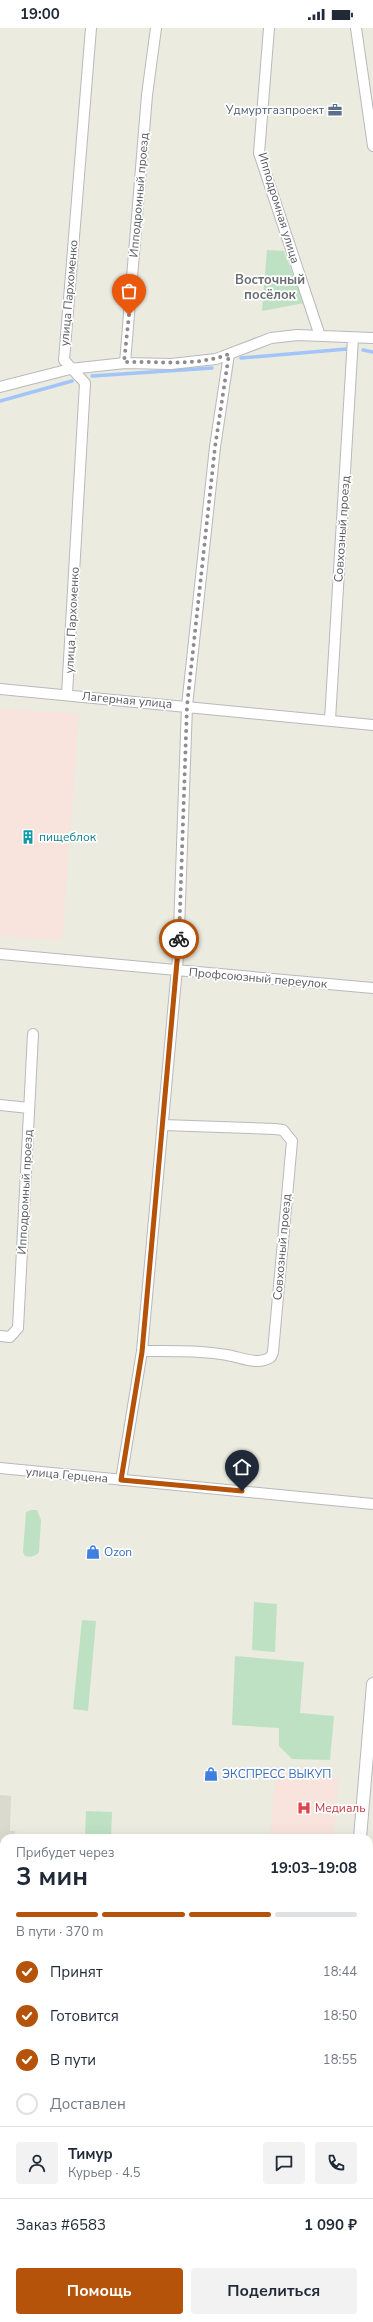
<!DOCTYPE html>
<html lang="ru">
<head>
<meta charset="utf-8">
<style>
	body { margin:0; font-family:"Nunito Sans",sans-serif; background:#f2f2f3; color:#1f2937; height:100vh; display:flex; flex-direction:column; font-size:15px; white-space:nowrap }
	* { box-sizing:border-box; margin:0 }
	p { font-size:13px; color:#747a83 }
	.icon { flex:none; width:22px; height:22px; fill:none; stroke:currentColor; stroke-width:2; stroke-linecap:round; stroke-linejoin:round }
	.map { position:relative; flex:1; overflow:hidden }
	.side { position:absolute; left:0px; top:1806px; width:373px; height:488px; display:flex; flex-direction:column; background:#fff; border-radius:12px 12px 0 0; box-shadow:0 4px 16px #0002 }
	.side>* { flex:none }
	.pin { position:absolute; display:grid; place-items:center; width:34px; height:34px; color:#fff; margin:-41px -17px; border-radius:50% 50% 50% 0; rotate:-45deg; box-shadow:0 0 4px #0007 }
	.pin .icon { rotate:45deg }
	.courier { position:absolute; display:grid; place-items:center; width:40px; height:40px; margin:-20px; border:3px solid #b45309; border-radius:50%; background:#fff; color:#222; box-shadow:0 1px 5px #0007 }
	.headline em { font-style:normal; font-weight:700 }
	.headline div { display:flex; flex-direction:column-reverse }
	.headline { display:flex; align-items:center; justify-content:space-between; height:68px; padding:0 16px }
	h1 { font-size:26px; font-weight:700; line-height:30px }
	.bar { display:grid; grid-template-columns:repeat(4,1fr); gap:6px 4px; align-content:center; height:48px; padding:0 16px }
	.bar i { height:5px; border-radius:3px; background:#e0e1e3 }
	.bar .current { background:#b45309 }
	.bar p { grid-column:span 4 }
	.line { display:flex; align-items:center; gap:10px; padding:0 16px; border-top:1px solid #e0e1e3 }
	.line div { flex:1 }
	.round { display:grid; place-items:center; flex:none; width:42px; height:42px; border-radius:4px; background:#f2f2f3 }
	ol { padding:0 16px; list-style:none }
	li { display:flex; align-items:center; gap:12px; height:44px }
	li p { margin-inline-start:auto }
	li .icon { padding:4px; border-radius:50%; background:#b45309; color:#fff; stroke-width:4 }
	li:last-child { color:#747a83 }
	li i { width:22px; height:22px; border:2px solid #e0e1e3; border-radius:50% }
	.primary-button { display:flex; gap:8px; margin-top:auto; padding:8px 16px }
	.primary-button a { flex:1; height:46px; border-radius:4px; background:#b45309; color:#fff; font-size:16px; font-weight:700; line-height:46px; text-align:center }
	.primary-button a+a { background:#f2f2f3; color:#1f2937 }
	.status { display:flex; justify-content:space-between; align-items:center; height:28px; padding:0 20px; background:#fff; direction:ltr }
	.status svg { height:11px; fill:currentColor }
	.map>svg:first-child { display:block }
</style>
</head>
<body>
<div class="status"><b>19:00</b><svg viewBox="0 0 49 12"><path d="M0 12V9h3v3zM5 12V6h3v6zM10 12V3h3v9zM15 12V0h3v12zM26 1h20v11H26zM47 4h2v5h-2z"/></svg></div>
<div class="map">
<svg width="373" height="2294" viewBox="0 0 373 2294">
	<rect width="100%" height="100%" fill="#ebebe0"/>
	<path fill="#dbdacf" d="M0,1767L11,1768L10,1803H15L14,1810H4V1910L0,1909Z"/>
	<path fill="#f8e4dc" d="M0,680L79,686L62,913L0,908Z
		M276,1744L339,1751L333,1810H270Z
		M0,1966L4,1967V2290H292V2294H0Z"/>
	<path fill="#bee1c4" d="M267,222L284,223L304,275L262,283Z
		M31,1482H37L41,1492L39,1524C35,1529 31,1529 25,1528L23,1524L26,1484Z
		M254,1574L277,1576L275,1624L252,1622Z
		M82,1592L96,1593L88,1683L73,1681Z
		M235,1628L304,1634L300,1685L334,1688L330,1732L292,1731L279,1718V1700L232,1697Z
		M86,1783L112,1784L111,1810H85Z"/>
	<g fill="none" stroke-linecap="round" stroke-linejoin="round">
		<path stroke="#a3c4f8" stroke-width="3.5" d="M363,322L373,324
			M241,330L347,321
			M92,348L212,340
			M0,373L72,353"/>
		<defs>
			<path id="minor" d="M269,0L259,125L320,308
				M356,0L373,118
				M125,335L147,67L156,0
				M0,359L70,341L125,335L171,336L216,331L271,310L297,307L373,310
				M0,661L373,697
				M67,666L85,355L64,332L91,0
				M330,692L353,310
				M0,926L373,960
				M0,1077L29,1080
				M0,1308L10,1309L18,1300L33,1006
				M142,1323C172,1323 203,1322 232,1328C245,1331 259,1337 271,1329L273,1324L292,1113L283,1102L275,1101L163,1097
				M0,1440L373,1476
				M121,1452L142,1323L178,929L187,678L215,419L229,326
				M0,1943H4
				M369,1974H373"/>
			<path id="tertiary" d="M360,1810L373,1656
				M318,2294L319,2290"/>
		</defs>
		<use href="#minor" stroke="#b8b9be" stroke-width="12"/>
		<use href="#tertiary" stroke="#b8b9be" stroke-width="14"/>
		<use href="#minor" stroke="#fff" stroke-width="10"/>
		<use href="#tertiary" stroke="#fff" stroke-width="12"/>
	</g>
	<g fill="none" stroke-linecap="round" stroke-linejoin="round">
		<path stroke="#8c8d8d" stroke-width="4" stroke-dasharray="0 7.2" d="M129,287L124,334C159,333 195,339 229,326L215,419L187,678L179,911"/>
		<path stroke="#b45309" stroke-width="5" d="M179,911L142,1324L121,1452L242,1463"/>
	</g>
	<defs>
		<symbol id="office-bare" viewBox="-9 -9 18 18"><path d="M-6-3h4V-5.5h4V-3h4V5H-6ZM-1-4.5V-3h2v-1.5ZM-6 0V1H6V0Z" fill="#5c6f8a" stroke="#fff" stroke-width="2.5" paint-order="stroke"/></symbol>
		<symbol id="building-bare" viewBox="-9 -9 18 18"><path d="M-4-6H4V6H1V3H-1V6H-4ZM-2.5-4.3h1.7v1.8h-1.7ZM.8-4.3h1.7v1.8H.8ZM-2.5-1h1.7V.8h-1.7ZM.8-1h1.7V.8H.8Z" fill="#0f9aa8" stroke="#fff" stroke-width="2.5" paint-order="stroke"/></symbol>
		<symbol id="shop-bare" viewBox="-9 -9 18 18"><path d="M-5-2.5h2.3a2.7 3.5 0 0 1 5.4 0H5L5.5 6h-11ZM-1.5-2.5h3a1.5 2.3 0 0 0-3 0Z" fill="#3f7fe0" stroke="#fff" stroke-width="2.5" paint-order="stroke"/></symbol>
		<symbol id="hospital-bare" viewBox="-9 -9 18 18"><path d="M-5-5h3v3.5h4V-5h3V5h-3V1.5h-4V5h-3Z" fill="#e0444e" stroke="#fff" stroke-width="2.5" paint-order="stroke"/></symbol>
	</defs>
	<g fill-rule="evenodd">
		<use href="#office-bare" x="325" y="72" width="20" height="20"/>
		<use href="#building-bare" x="18" y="799" width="20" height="20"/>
		<use href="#shop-bare" x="83" y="1514" width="20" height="20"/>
		<use href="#shop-bare" x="201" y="1736" width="20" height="20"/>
		<use href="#hospital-bare" x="294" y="1770" width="20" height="20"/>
	</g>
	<g text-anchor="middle" stroke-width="3.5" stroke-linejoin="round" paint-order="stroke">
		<g font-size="12" fill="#4e5e75" stroke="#fff" text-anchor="end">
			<text x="324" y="86">Удмуртгазпроект</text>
		</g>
		<g font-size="12" fill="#595b60" stroke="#fff">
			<text transform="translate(139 167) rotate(-85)" y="4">Ипподромный проезд</text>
			<text transform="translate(279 180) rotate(73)" y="4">Ипподромная улица</text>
			<text transform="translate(69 265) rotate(-85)" y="4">улица Пархоменко</text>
			<text transform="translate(342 501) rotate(-86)" y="4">Совхозный проезд</text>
			<text transform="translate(72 592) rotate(-87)" y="4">улица Пархоменко</text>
			<text transform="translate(127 672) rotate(5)" y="4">Лагерная улица</text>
			<text transform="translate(258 950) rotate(5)" y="4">Профсоюзный переулок</text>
			<text transform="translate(25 1164) rotate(-87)" y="4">Ипподромный проезд</text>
			<text transform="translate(282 1219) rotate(-85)" y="4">Совхозный проезд</text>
			<text transform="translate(67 1447) rotate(5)" y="4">улица Герцена</text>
		</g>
		<g font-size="12" fill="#0d838f" stroke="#fff" text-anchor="start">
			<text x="39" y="813">пищеблок</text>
		</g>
		<g font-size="12" fill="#366cbe" stroke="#fff" text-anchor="start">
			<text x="104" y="1528">Ozon</text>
			<text x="222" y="1750">ЭКСПРЕСС ВЫКУП</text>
		</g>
		<g font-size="12" fill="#be3a42" stroke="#fff" text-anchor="start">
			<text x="315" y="1784">Медиаль</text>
		</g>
		<g font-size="13" font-weight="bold" fill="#6a6d72" stroke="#fff">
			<text x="270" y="256">Восточный<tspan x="270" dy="15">посёлок</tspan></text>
		</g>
	</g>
</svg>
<div class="pin" style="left:129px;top:287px;background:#ea580c"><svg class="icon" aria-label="bag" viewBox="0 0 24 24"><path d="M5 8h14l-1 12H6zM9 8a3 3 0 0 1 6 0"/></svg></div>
<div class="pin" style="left:242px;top:1463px;background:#1f2937"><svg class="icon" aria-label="home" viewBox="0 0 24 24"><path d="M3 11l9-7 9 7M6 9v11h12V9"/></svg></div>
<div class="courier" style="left:179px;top:911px"><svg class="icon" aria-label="bike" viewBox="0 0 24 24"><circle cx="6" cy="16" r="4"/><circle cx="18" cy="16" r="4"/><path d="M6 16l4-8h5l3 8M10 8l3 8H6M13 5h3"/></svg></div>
<section class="side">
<div class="headline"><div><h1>3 мин</h1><p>Прибудет через</p></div><em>19:03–19:08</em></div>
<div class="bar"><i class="current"></i><i class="current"></i><i class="current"></i><i></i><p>В пути · 370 m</p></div>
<ol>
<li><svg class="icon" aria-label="check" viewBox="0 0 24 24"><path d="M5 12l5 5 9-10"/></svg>Принят<p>18:44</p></li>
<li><svg class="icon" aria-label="check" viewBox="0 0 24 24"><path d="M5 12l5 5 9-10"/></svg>Готовится<p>18:50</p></li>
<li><svg class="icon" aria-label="check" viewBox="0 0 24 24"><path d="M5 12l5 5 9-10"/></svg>В пути<p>18:55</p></li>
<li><i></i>Доставлен</li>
</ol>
<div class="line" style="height:72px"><a class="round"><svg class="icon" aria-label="person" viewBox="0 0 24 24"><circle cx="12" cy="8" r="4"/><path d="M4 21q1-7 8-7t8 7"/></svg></a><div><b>Тимур</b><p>Курьер · 4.5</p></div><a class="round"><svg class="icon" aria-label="chat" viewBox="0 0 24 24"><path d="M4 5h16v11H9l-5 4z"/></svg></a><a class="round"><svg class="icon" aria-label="phone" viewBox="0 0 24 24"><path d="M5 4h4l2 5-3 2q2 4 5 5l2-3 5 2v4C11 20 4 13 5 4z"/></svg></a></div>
<div class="line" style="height:52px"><div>Заказ #6583</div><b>1 090 ₽</b></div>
<div class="primary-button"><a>Помощь</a><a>Поделиться</a></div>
</section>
</div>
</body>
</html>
